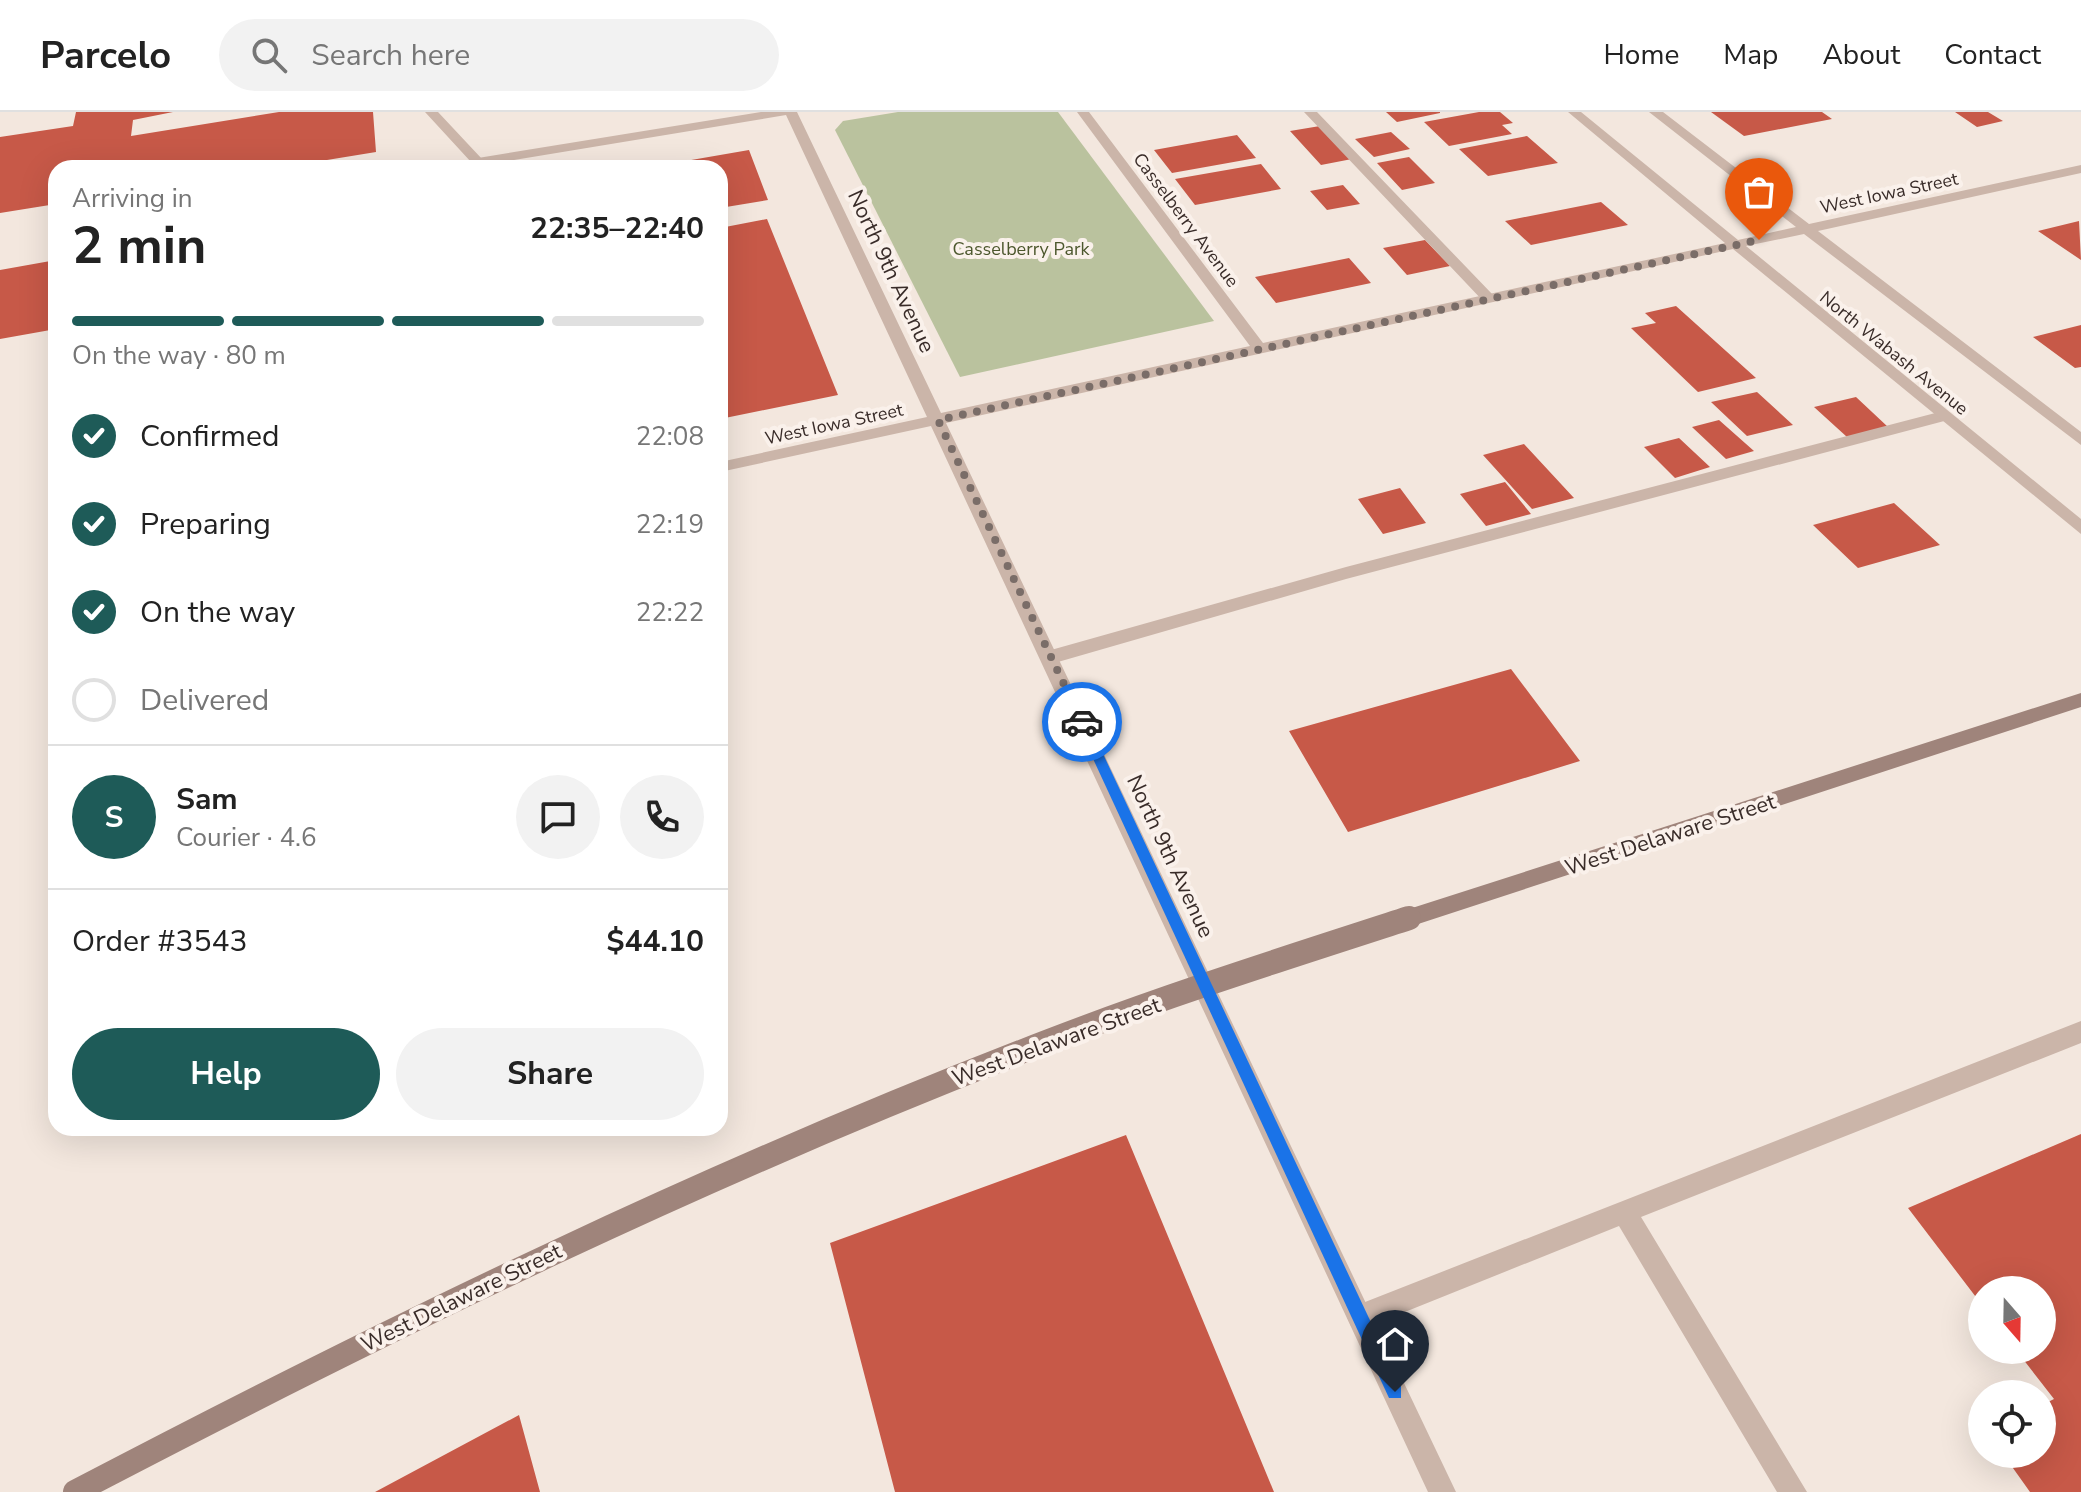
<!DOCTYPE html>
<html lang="en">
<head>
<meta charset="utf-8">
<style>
	body { margin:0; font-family:"Nunito Sans",sans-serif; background:#f2f2f2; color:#222; height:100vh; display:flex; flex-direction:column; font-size:30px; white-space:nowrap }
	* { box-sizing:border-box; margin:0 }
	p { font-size:26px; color:#767676 }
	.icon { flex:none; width:44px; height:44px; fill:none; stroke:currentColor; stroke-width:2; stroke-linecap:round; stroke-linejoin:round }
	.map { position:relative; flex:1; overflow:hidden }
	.panel { position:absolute; left:48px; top:48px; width:680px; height:976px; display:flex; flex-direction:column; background:#fff; border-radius:24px; box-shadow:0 8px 32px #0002 }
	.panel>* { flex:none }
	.needle { width:52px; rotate:160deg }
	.fabs { position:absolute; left:1968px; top:1164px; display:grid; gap:16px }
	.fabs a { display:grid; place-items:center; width:88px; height:88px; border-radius:50%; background:#fff; box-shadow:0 8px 32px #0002; font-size:40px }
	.pin { position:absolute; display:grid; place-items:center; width:68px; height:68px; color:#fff; margin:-82px -34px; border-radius:50% 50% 50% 0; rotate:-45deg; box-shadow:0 0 8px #0007 }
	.pin .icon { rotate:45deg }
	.courier { position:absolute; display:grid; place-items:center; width:80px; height:80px; margin:-40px; border:6px solid #1a73e8; border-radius:50%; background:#fff; color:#222; box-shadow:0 2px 10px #0007 }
	.summary em { font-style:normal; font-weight:700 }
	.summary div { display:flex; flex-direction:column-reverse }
	.summary { display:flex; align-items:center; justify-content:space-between; height:136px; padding:0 24px }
	h1 { font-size:52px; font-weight:700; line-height:60px }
	.bar { display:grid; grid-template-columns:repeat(4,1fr); gap:12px 8px; align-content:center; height:96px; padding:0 24px }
	.bar i { height:10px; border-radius:6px; background:#e0e0e0 }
	.bar .on { background:#1e5b58 }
	.bar p { grid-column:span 4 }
	.line { display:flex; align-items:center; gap:20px; padding:0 24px; border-top:2px solid #e0e0e0 }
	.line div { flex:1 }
	.round { display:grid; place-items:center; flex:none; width:84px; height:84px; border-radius:42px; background:#f2f2f2 }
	ol { padding:0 24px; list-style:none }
	li { display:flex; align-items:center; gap:24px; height:88px }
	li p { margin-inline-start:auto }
	li .icon { padding:8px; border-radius:50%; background:#1e5b58; color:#fff; stroke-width:4 }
	li:last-child { color:#767676 }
	li i { width:44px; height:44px; border:4px solid #e0e0e0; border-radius:50% }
	.cta { display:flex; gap:16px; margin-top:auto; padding:16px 24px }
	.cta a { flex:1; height:92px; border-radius:48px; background:#1e5b58; color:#fff; font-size:32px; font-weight:700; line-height:92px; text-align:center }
	.cta a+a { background:#f2f2f2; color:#222 }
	header { display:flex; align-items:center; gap:48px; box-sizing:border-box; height:112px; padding:0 40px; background:#fff; border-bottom:2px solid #e0e0e0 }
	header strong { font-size:38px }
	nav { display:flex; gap:44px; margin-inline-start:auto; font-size:28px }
	.search { width:560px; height:72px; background:#f2f2f2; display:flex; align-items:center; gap:20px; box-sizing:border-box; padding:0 28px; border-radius:44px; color:#767676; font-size:30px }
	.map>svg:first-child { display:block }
</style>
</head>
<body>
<header>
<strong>Parcelo</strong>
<div class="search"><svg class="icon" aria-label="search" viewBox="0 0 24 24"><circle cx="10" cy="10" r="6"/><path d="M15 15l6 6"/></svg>Search here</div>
<nav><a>Home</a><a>Map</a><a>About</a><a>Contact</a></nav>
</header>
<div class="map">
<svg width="2081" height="1380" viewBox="0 0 2081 1380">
	<rect width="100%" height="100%" fill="#f3e7de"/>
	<path fill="#bac29e" d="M898,0H1058L1214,209L960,265L835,18L843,9Z"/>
	<path fill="#c75948" d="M76,0H173L133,8L131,24L279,0H373L376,40L278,56H56V92L0,101V25L73,14Z
		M1386,0H1440V1L1397,10Z
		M1479,0H1500L1513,11L1502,13L1512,22L1449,34L1424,10Z
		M1711,0H1822L1832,7L1744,24Z
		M1955,0H1988L2003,9L1977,15Z
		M1320,14L1352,47L1321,53L1290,19Z
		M1391,20L1410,37L1374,45L1355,27Z
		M1237,23L1256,46L1172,61L1154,38Z
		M1527,24L1558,51L1488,64L1459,37Z
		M749,38L768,88L720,96V56H645Z
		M1409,45L1435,71L1402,78L1377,51Z
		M1261,52L1281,77L1195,93L1175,67Z
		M1343,73L1360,92L1327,98L1310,79Z
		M1601,90L1628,113L1531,133L1505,109Z
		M767,107L838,283L720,307V116Z
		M2079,109L2081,148L2038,119Z
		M1425,128L1450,154L1407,163L1383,136Z
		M1349,146L1371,171L1276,191L1255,165Z
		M56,148V217L0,227V158Z
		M1676,194L1756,266L1698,280L1631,216L1656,211L1645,201Z
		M2081,213V255L2075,256L2033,225Z
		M1757,280L1793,313L1747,324L1711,290Z
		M1856,285L1888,315L1847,325L1814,295Z
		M1719,308L1754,339L1726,347L1692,315Z
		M1679,326L1710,355L1675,366L1644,335Z
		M1524,332L1574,386L1532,397L1483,343Z
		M1505,370L1531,402L1486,414L1460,382Z
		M1400,376L1426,411L1383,422L1358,387Z
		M1894,391L1940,433L1858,456L1813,413Z
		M1511,557L1580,649L1348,720L1289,619Z
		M2081,1022V1380H2030L2003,1342H2042V1293L2054,1287L2016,1238H2042V1178H1982V1193L1908,1096Z
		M1126,1023L1274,1380H895L830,1131Z
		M519,1303L540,1380H375Z"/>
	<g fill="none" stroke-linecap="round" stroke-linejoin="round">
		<path fill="#cbb5a9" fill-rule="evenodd" d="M425,0H438L482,47L484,50L480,56H467L471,50Z
			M1304,0H1317L1494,184V190H1484Z
			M1943,299L1948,300V308L1346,467L1051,552L1042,545L1051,538L1346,455Z
			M2081,909V931L1641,1105L1807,1380H1777L1619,1114L1360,1218L1351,1214L1347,1205L1351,1196L1360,1192Z"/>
		<path fill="#cbb5a9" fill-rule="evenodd" d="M761,0H797L941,301L1250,234L1077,0H1089L1263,231L1725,131L1568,0H1581L1738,128L1796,115L1649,0H1663L1809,112L2081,53V61L1818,119L2081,320V333L1804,122L1746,134L2081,407V422L1733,137L946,311L1456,1380H1428L931,314L720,360V350L927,305L786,3L478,54L472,50L478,46Z"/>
		<path fill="#9f847b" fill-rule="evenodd" d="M2081,581V595L1409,815L1401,813L1398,806L1401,799L1409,797Z"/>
		<path stroke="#9f847b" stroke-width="24" d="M75,1380C392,1214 715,1057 1049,929C1168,883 1289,845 1409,806"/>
	</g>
	<path fill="#1a73e8" d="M1082,606L1088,610L1401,1274V1286H1389L1076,610Z"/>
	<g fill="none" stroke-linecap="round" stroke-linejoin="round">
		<path stroke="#7a6d68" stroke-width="8" stroke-dasharray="0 14.4" d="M1082,610L938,308L1759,128"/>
	</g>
	<g text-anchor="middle" stroke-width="8" stroke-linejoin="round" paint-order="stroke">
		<g font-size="18" fill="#392c29" stroke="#faf1eb">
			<text transform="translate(1889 81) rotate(-12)" y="6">West Iowa Street</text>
			<text transform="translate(1186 108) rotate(53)" y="6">Casselberry Avenue</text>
			<text transform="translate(1894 241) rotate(39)" y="6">North Wabash Avenue</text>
			<text transform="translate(834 312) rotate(-12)" y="6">West Iowa Street</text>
		</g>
		<g font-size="18" fill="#4c572d" stroke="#faf1eb">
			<text x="1021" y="143">Casselberry Park</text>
		</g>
		<g font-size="22" fill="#392c29" stroke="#faf1eb">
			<text transform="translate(892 159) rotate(65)" y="8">North 9th Avenue</text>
			<text transform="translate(1670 722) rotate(-18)" y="8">West Delaware Street</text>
			<text transform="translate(1171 744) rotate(65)" y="8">North 9th Avenue</text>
			<text transform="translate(1056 929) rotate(-20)" y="8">West Delaware Street</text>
			<text transform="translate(461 1185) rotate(-26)" y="8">West Delaware Street</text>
		</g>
	</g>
</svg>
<div class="fabs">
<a><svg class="needle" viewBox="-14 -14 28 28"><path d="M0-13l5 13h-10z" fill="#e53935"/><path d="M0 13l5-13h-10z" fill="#767676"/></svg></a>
<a><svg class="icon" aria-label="locate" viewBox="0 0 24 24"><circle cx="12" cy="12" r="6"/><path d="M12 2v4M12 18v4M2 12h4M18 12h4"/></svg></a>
</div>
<div class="pin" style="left:1759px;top:128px;background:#ea580c"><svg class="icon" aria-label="bag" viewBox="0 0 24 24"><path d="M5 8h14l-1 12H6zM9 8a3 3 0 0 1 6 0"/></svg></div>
<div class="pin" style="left:1395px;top:1280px;background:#1f2937"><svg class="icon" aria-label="home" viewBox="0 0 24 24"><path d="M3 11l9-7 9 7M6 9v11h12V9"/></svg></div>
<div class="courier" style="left:1082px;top:610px"><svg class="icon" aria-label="car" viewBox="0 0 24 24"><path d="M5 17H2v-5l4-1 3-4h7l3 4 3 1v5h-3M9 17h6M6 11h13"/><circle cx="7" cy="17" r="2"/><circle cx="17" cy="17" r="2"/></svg></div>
<section class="panel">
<div class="summary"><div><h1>2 min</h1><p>Arriving in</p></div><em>22:35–22:40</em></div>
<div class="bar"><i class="on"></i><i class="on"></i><i class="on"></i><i></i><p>On the way · 80 m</p></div>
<ol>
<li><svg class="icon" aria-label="check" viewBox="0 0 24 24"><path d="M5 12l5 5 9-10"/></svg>Confirmed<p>22:08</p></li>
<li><svg class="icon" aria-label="check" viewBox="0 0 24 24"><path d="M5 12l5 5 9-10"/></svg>Preparing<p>22:19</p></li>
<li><svg class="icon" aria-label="check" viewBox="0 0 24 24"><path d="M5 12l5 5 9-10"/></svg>On the way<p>22:22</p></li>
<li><i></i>Delivered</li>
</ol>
<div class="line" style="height:144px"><b class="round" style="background:#1e5b58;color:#fff">S</b><div><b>Sam</b><p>Courier · 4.6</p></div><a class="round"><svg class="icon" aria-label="chat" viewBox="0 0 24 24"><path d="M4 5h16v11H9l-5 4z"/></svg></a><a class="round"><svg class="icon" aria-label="phone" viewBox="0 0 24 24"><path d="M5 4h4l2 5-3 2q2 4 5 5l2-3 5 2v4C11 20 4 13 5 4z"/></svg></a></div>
<div class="line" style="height:104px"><div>Order #3543</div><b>$44.10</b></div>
<div class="cta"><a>Help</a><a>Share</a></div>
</section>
</div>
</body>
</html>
